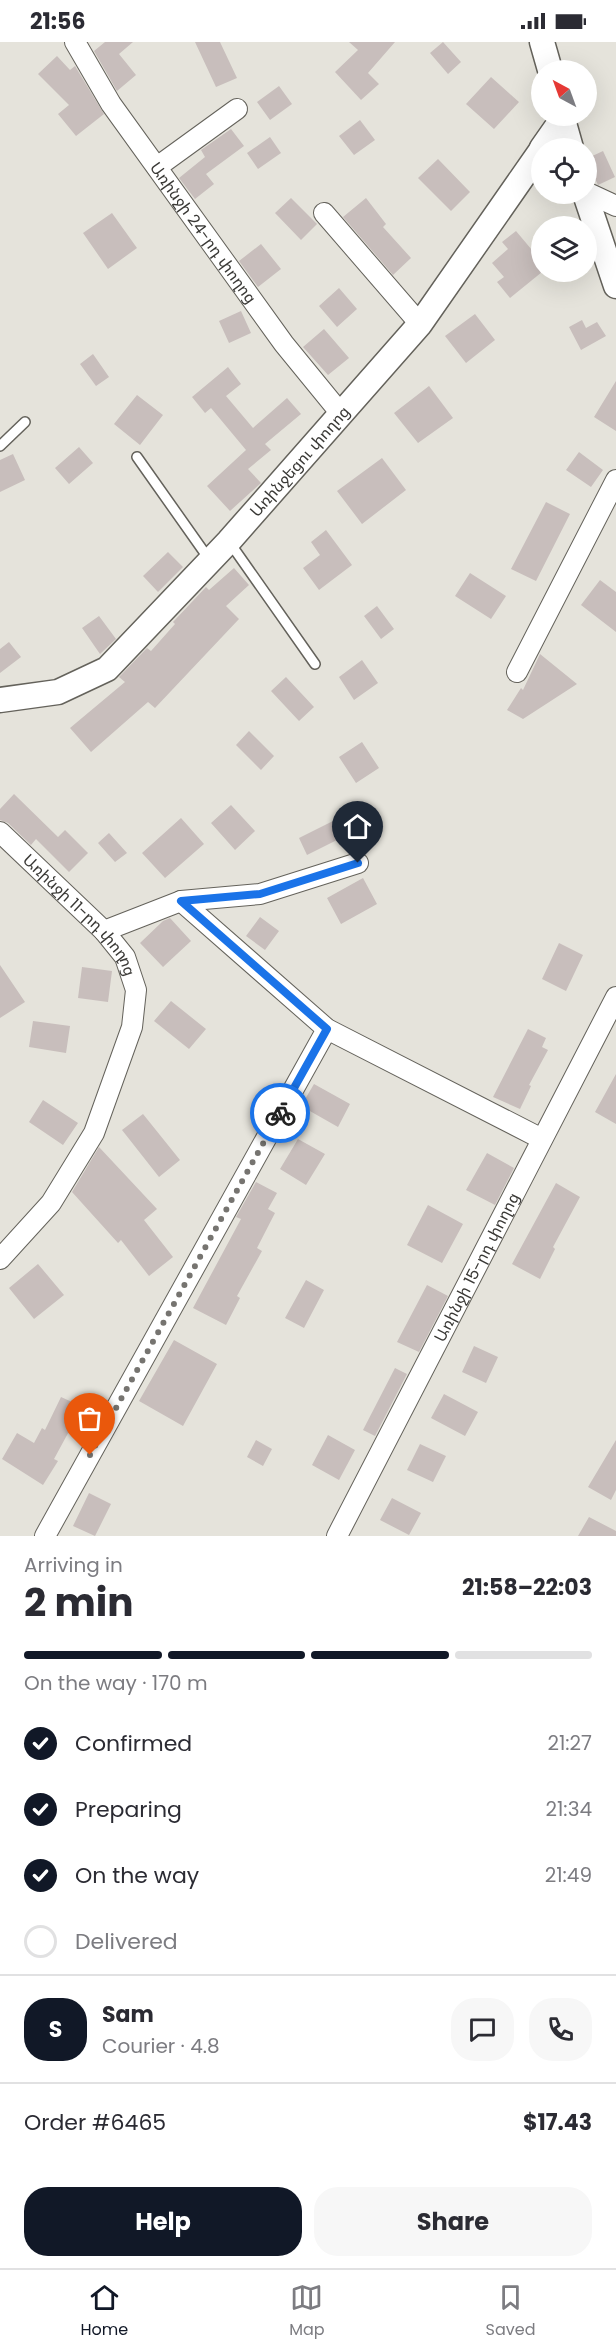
<!DOCTYPE html>
<html lang="en">
<head>
<meta charset="utf-8">
<style>
	body { margin:0; font-family:Poppins,"Noto Sans Armenian",sans-serif; background:#f7f7f7; color:#2b2b33; height:100vh; display:flex; flex-direction:column; font-size:22px; white-space:nowrap }
	* { box-sizing:border-box; margin:0 }
	p { font-size:20px; color:#7c7c81 }
	.icon { flex:none; width:33px; height:33px; fill:none; stroke:currentColor; stroke-width:2; stroke-linecap:round; stroke-linejoin:round }
	.map { position:relative; height:1494px; overflow:hidden }
	.panel { display:flex; flex-direction:column; background:#fff; flex:1 }
	.panel>* { flex:none }
	.needle { width:39px; rotate:319deg }
	.controls { position:absolute; left:531px; top:18px; display:grid; gap:12px }
	.controls a { display:grid; place-items:center; width:66px; height:66px; border-radius:50%; background:#fff; box-shadow:0 6px 24px #0002; font-size:30px }
	.pin { position:absolute; display:grid; place-items:center; width:51px; height:51px; color:#fff; margin:-62px -26px; border-radius:50% 50% 50% 0; rotate:-45deg; box-shadow:0 0 6px #0007 }
	.pin .icon { rotate:45deg }
	.courier { position:absolute; display:grid; place-items:center; width:60px; height:60px; margin:-30px; border:4px solid #1a73e8; border-radius:50%; background:#fff; color:#222; box-shadow:0 2px 8px #0007 }
	.overview em { font-style:normal; font-weight:700 }
	.overview div { display:flex; flex-direction:column-reverse }
	.overview { display:flex; align-items:center; justify-content:space-between; height:102px; padding:0 24px }
	h1 { font-size:39px; font-weight:700; line-height:45px }
	.bar { display:grid; grid-template-columns:repeat(4,1fr); gap:9px 6px; align-content:center; height:72px; padding:0 24px }
	.bar i { height:8px; border-radius:4px; background:#e1e1e2 }
	.bar .active { background:#111827 }
	.bar p { grid-column:span 4 }
	.line { display:flex; align-items:center; gap:15px; padding:0 24px; border-top:2px solid #e1e1e2 }
	.line div { flex:1 }
	.round { display:grid; place-items:center; flex:none; width:63px; height:63px; border-radius:24px; background:#f7f7f7 }
	ol { padding:0 24px; list-style:none }
	li { display:flex; align-items:center; gap:18px; height:66px }
	li p { margin-inline-start:auto }
	li .icon { padding:6px; border-radius:50%; background:#111827; color:#fff; stroke-width:4 }
	li:last-child { color:#7c7c81 }
	li i { width:33px; height:33px; border:3px solid #e1e1e2; border-radius:50% }
	.action { display:flex; gap:12px; margin-top:auto; padding:12px 24px }
	.action a { flex:1; height:69px; border-radius:24px; background:#111827; color:#fff; font-size:24px; font-weight:700; line-height:69px; text-align:center }
	.action a+a { background:#f7f7f7; color:#2b2b33 }
	.status { display:flex; justify-content:space-between; align-items:center; height:42px; padding:0 30px; background:#fff; direction:ltr }
	.status svg { height:16px; fill:currentColor }
	.tab-bar { display:flex; justify-content:space-around; align-items:center; height:84px; border-top:2px solid #e1e1e2; background:#fff; font-size:16px; color:#7c7c81 }
	.tab-bar a { display:grid; justify-items:center; gap:3px }
	.tab-bar .active { color:#111827 }
	.map>svg:first-child { display:block }
</style>
</head>
<body>
<div class="status"><b>21:56</b><svg viewBox="0 0 49 12"><path d="M0 12V9h3v3zM5 12V6h3v6zM10 12V3h3v9zM15 12V0h3v12zM26 1h20v11H26zM47 4h2v5h-2z"/></svg></div>
<div class="map">
<svg width="616" height="1494" viewBox="0 0 616 1494">
	<rect width="100%" height="100%" fill="#e5e3db"/>
	<path fill="#c8bebc" d="M105,0H133L119,12L136,33L117,49L94,9Z
		M195,0H220L237,36L216,45Z
		M349,0H395L368,31L379,42L361,58L335,30L358,8Z
		M443,0L461,20L448,32L430,11Z
		M57,14L70,28L75,24L104,72L76,94L58,72L69,63L38,32Z
		M491,35L519,60L494,87L466,62Z
		M279,44L292,62L270,78L257,60Z
		M360,78L375,98L354,113L339,94Z
		M231,87L244,104L206,132L214,142L195,157L179,136L205,115L201,108Z
		M270,95L281,111L258,127L247,111Z
		M603,109L615,135L598,143L586,117Z
		M438,117L470,150L451,169L418,136Z
		M291,156L317,182L301,198L275,171Z
		M366,156L386,182L383,185L411,216L393,233L343,175Z
		M112,171L137,206L108,227L83,191Z
		M516,189L542,220V230L510,256L497,240L504,235L492,221L508,207L502,200Z
		M261,202L281,227L258,245L239,219Z
		M339,246L357,267L337,285L319,264Z
		M241,269L251,291L229,301L219,279Z
		M475,272L495,298L466,321L445,294Z
		M582,278L586,286L597,280L606,294L581,308L569,285Z
		M324,287L349,316L328,333L303,305Z
		M93,312L109,335L96,344L80,322Z
		M228,325L241,342L226,354L253,386L287,356L301,372L265,402L271,408L248,427L261,441L230,469L207,444L246,408L211,366L205,371L192,355Z
		M616,339V389L594,375Z
		M429,344L453,376L418,401L394,371Z
		M137,353L163,373L140,403L114,382Z
		M79,405L93,421L69,442L55,426Z
		M579,410L603,428L591,445L566,428Z
		M13,412L25,438L0,450V418Z
		M382,416L406,448L362,482L337,449Z
		M546,460L570,472L536,539L511,527Z
		M326,488L352,523L319,548L303,526L320,513L311,500Z
		M168,510L183,525L158,550L143,534Z
		M234,526L249,543L226,564L239,577L155,666L148,660L91,710L70,686L125,640L119,635L147,606L151,609L175,582L173,580L206,545L209,548Z
		M470,531L506,554L491,577L455,554Z
		M600,538L616,550V590L581,563Z
		M377,564L394,587L381,597L364,574Z
		M99,574L116,597L100,612L82,586Z
		M9,600L21,615L0,631V607Z
		M540,612L577,642L523,677L507,668L521,646L523,648Z
		M362,618L378,641L354,658L339,635Z
		M286,635L314,665L299,679L271,649Z
		M249,689L274,714L261,728L236,703Z
		M362,700L379,726L356,741L339,715Z
		M14,752L58,795L65,788L88,811L69,830L36,797L31,803L8,781L0,778V767Z
		M231,763L255,789L235,808L211,781Z
		M181,776L204,802L165,836L142,811Z
		M335,778L343,795L307,813L299,796Z
		M109,791L127,811L115,820L98,801Z
		M363,836L377,862L341,882L327,856Z
		M260,875L279,889L265,908L246,894Z
		M170,876L191,899L163,925L140,901L163,879Z
		M559,901L583,913L566,949L542,937Z
		M0,923L25,960L0,976Z
		M82,925L112,929L108,960L78,956Z
		M171,959L206,987L189,1007L154,979Z
		M33,979L70,984L66,1011L29,1005Z
		M528,987L546,996L542,1005L548,1008L529,1043L531,1044L520,1067L493,1055Z
		M616,1032V1082L595,1070Z
		M314,1042L350,1062L338,1085L301,1064Z
		M43,1058L78,1081L63,1103L29,1080Z
		M143,1072L180,1118L159,1135L122,1088Z
		M298,1097L325,1112L306,1143L280,1127Z
		M99,1105L157,1167L144,1178L173,1215L149,1234L121,1198L118,1201L72,1150Z
		M487,1111L514,1126L495,1163L466,1148Z
		M256,1140L277,1151L268,1167L275,1171L257,1206L262,1209L237,1254L240,1256L226,1283L193,1266L241,1177L236,1175Z
		M556,1141L580,1155L553,1205L555,1207L540,1237L512,1222Z
		M428,1163L463,1182L442,1221L407,1203Z
		M38,1222L64,1253L34,1277L9,1246Z
		M306,1238L324,1248L304,1286L285,1276Z
		M427,1243L448,1254L419,1310L397,1300Z
		M174,1298L217,1322L183,1384L139,1359Z
		M474,1304L498,1315L486,1341L462,1330Z
		M395,1326L407,1332L375,1394L363,1388Z
		M444,1352L478,1370L465,1394L431,1376Z
		M61,1355L83,1365L88,1378L75,1383L73,1382L54,1417L58,1419L43,1443L2,1417L17,1391L34,1401L42,1386L45,1388Z
		M328,1393L355,1408L339,1438L312,1423Z
		M256,1398L272,1407L263,1424L247,1415Z
		M616,1398V1448L611,1458L588,1445Z
		M420,1402L446,1414L433,1440L407,1428Z
		M89,1451L111,1462L95,1494L73,1484Z
		M392,1456L421,1471L409,1493L380,1478Z
		M589,1475L616,1489V1494H578Z"/>
	<g fill="none" stroke-linecap="round" stroke-linejoin="round">
		<defs>
			<path id="service" d="M0,404L25,380
				M137,415L209,517
				M230,501L315,622"/>
			<g id="minor">
				<path id="s1" d="M75,0L111,62L284,302L342,373"/>
				<path d="M157,125L237,67"/>
				<path d="M586,150L616,164"/>
				<path d="M324,171L420,282"/>
				<path d="M517,630L616,438"/>
				<path id="s2" d="M0,790L104,889L125,915L136,948L132,985L94,1091L51,1161L0,1217"/>
				<path d="M181,859L327,987L542,1097"/>
				<path d="M104,889L181,859L260,852L358,821"/>
				<path d="M45,1494L327,987"/>
				<path id="s3" d="M337,1494L616,955"/>
			</g>
			<g id="tertiary">
				<path d="M542,0L550,28"/>
				<path d="M562,74L571,106"/>
				<path d="M542,106L563,76"/>
				<path d="M585,152L616,244"/>
				<path id="s4" d="M0,658L58,650L107,627L229,499L420,282L542,107"/>
			</g>
		</defs>
		<use href="#service" stroke="#64625b" stroke-width="12"/>
		<use href="#minor" stroke="#64625b" stroke-width="22"/>
		<use href="#tertiary" stroke="#64625b" stroke-width="27"/>
		<use href="#service" stroke="#fff" stroke-width="9"/>
		<use href="#minor" stroke="#fff" stroke-width="20"/>
		<use href="#tertiary" stroke="#fff" stroke-width="24"/>
	</g>
	<g fill="none" stroke-linecap="round" stroke-linejoin="round">
		<path stroke="#767470" stroke-width="6" stroke-dasharray="0 10.8" d="M90,1413L280,1071"/>
		<path stroke="#1a73e8" stroke-width="8" d="M280,1071L327,987L181,859L260,852L358,821"/>
	</g>
	<g text-anchor="middle" stroke-width="6" stroke-linejoin="round" paint-order="stroke">
		<g font-size="16" fill="#3a3936" stroke="#f2f0e8">
			<text dy="6" stroke="none"><textPath href="#s1" startOffset="230">Առինջի 24-րդ փողոց</textPath></text>
			<text dy="6" stroke="none"><textPath href="#s4" startOffset="396">Առինջեցու փողոց</textPath></text>
			<text dy="6" stroke="none"><textPath href="#s2" startOffset="116">Առինջի 11-րդ փողոց</textPath></text>
			<text dy="6" stroke="none"><textPath href="#s3" startOffset="303">Առինջի 15-րդ փողոց</textPath></text>
		</g>
	</g>
</svg>
<div class="controls">
<a><svg class="needle" viewBox="-14 -14 28 28"><path d="M0-13l5 13h-10z" fill="#e53935"/><path d="M0 13l5-13h-10z" fill="#7c7c81"/></svg></a>
<a><svg class="icon" aria-label="locate" viewBox="0 0 24 24"><circle cx="12" cy="12" r="6"/><path d="M12 2v4M12 18v4M2 12h4M18 12h4"/></svg></a>
<a><svg class="icon" aria-label="layers" viewBox="0 0 24 24"><path d="M12 4l9 5-9 5-9-5zM3 14l9 5 9-5"/></svg></a>
</div>
<div class="pin" style="left:90px;top:1413px;background:#ea580c"><svg class="icon" aria-label="bag" viewBox="0 0 24 24"><path d="M5 8h14l-1 12H6zM9 8a3 3 0 0 1 6 0"/></svg></div>
<div class="pin" style="left:358px;top:821px;background:#1f2937"><svg class="icon" aria-label="home" viewBox="0 0 24 24"><path d="M3 11l9-7 9 7M6 9v11h12V9"/></svg></div>
<div class="courier" style="left:280px;top:1071px"><svg class="icon" aria-label="bike" viewBox="0 0 24 24"><circle cx="6" cy="16" r="4"/><circle cx="18" cy="16" r="4"/><path d="M6 16l4-8h5l3 8M10 8l3 8H6M13 5h3"/></svg></div>
</div>
<section class="panel">
<div class="overview"><div><h1>2 min</h1><p>Arriving in</p></div><em>21:58–22:03</em></div>
<div class="bar"><i class="active"></i><i class="active"></i><i class="active"></i><i></i><p>On the way · 170 m</p></div>
<ol>
<li><svg class="icon" aria-label="check" viewBox="0 0 24 24"><path d="M5 12l5 5 9-10"/></svg>Confirmed<p>21:27</p></li>
<li><svg class="icon" aria-label="check" viewBox="0 0 24 24"><path d="M5 12l5 5 9-10"/></svg>Preparing<p>21:34</p></li>
<li><svg class="icon" aria-label="check" viewBox="0 0 24 24"><path d="M5 12l5 5 9-10"/></svg>On the way<p>21:49</p></li>
<li><i></i>Delivered</li>
</ol>
<div class="line" style="height:108px"><b class="round" style="background:#111827;color:#fff">S</b><div><b>Sam</b><p>Courier · 4.8</p></div><a class="round"><svg class="icon" aria-label="chat" viewBox="0 0 24 24"><path d="M4 5h16v11H9l-5 4z"/></svg></a><a class="round"><svg class="icon" aria-label="phone" viewBox="0 0 24 24"><path d="M5 4h4l2 5-3 2q2 4 5 5l2-3 5 2v4C11 20 4 13 5 4z"/></svg></a></div>
<div class="line" style="height:78px"><div>Order #6465</div><b>$17.43</b></div>
<div class="action"><a>Help</a><a>Share</a></div>
</section>
<nav class="tab-bar">
<a class="active"><svg class="icon" aria-label="home" viewBox="0 0 24 24"><path d="M3 11l9-7 9 7M6 9v11h12V9"/></svg>Home</a>
<a><svg class="icon" aria-label="map" viewBox="0 0 24 24"><path d="M3 6l6-2 6 2 6-2v14l-6 2-6-2-6 2zM9 4v14M15 6v14"/></svg>Map</a>
<a><svg class="icon" aria-label="saved" viewBox="0 0 24 24"><path d="M7 4h10v16l-5-4-5 4z"/></svg>Saved</a>
</nav>
</body>
</html>
